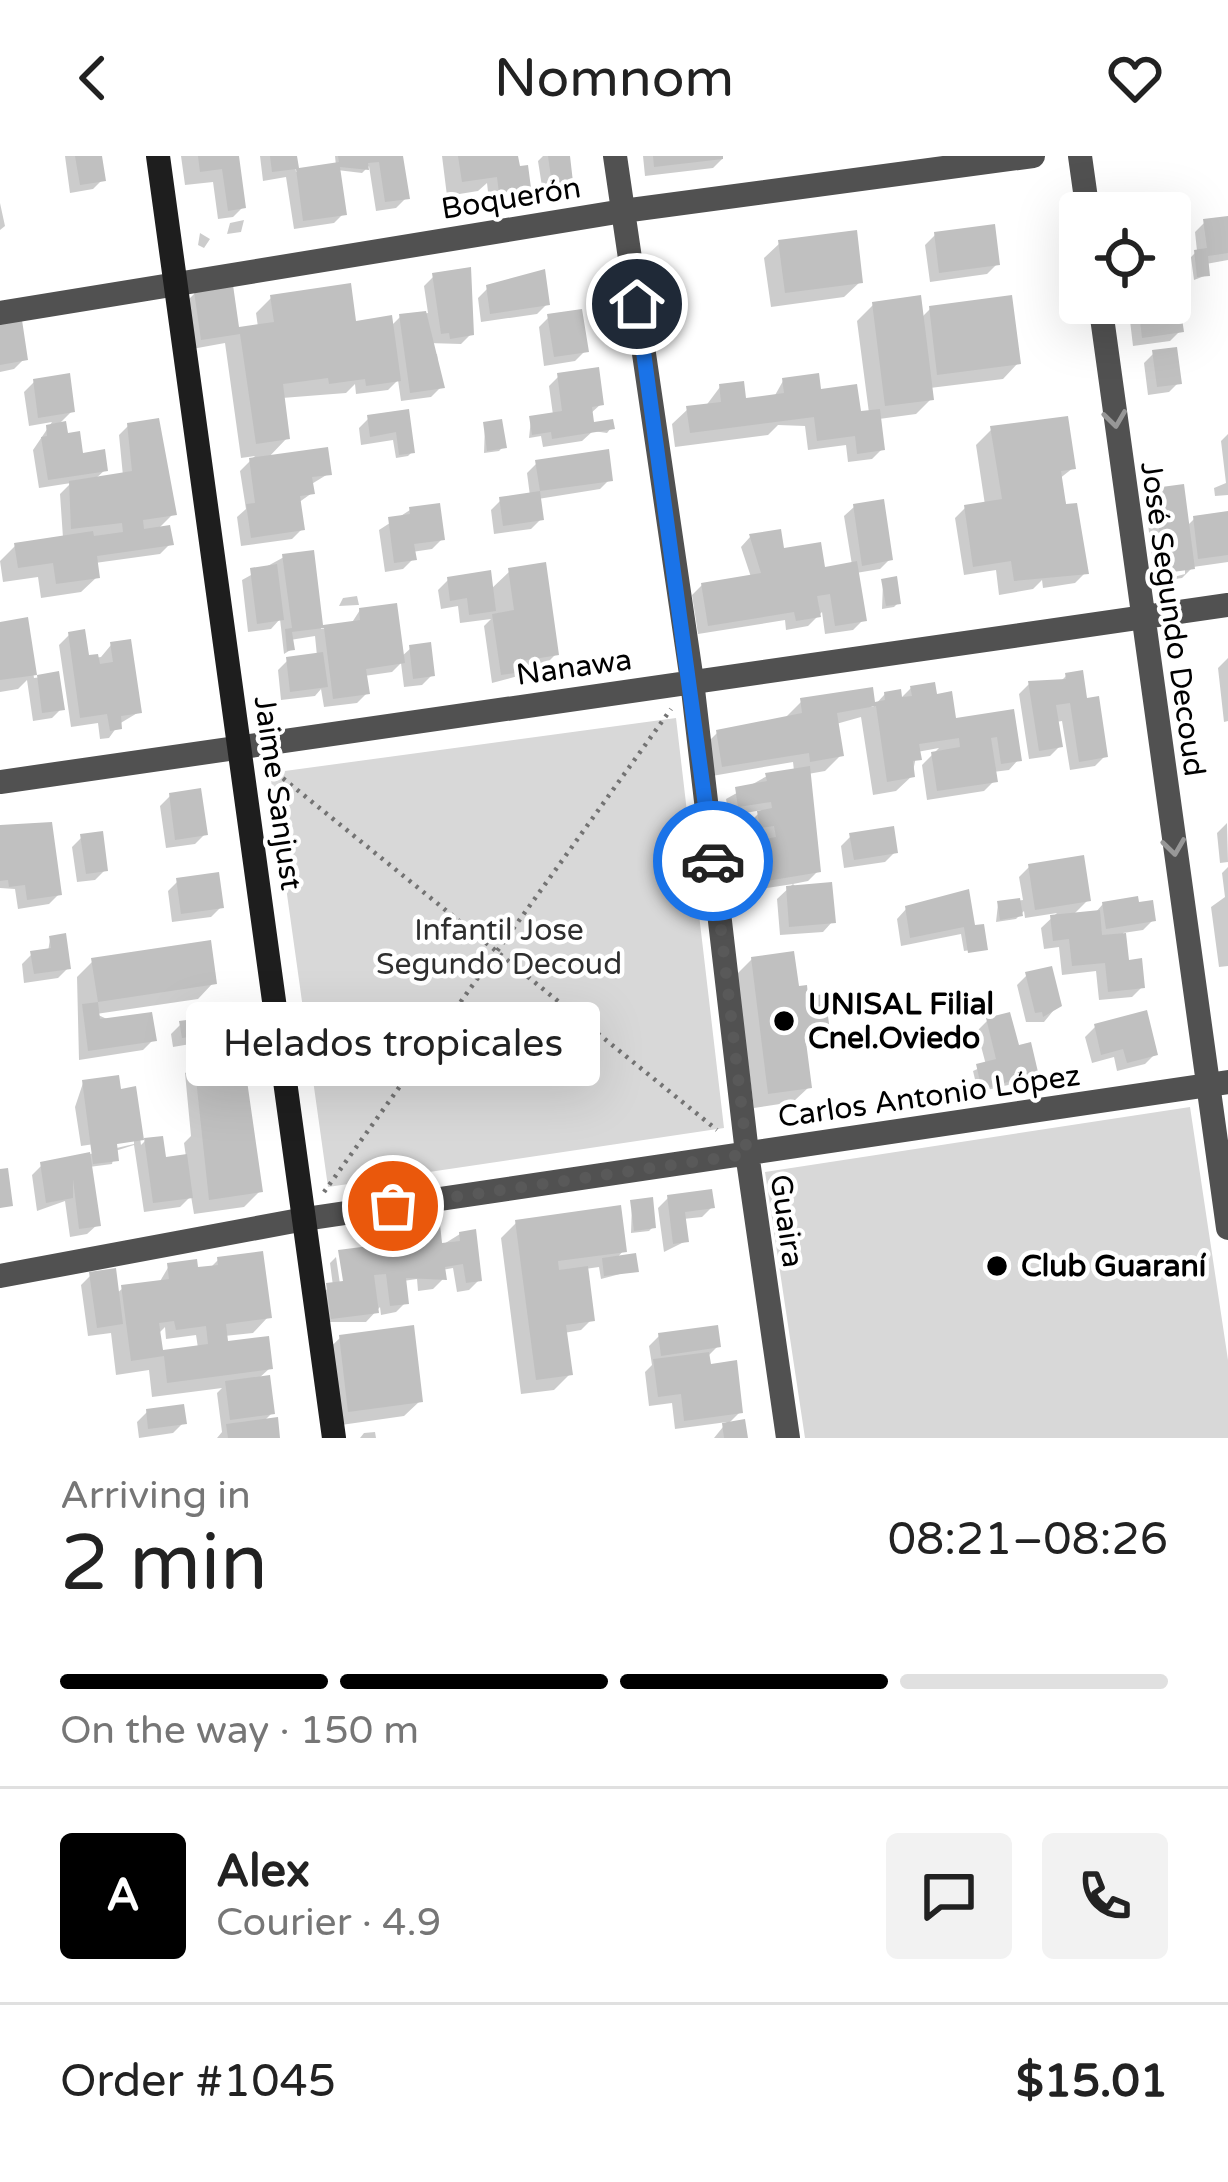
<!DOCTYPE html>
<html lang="en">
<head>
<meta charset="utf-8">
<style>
	body { margin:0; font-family:"Varela Round",sans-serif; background:#f2f2f2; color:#222; height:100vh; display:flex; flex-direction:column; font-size:45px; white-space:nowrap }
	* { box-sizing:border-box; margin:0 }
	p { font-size:39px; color:#767676 }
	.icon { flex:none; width:66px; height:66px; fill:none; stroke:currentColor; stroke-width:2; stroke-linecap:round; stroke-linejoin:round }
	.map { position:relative; height:1282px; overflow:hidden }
	.side { display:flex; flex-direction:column; background:#fff; flex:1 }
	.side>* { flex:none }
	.fabs { position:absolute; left:1059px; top:36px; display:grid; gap:24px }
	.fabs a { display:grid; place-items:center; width:132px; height:132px; border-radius:12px; background:#fff; box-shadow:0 12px 48px #0002; font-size:60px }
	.pin { position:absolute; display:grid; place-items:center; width:102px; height:102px; color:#fff; margin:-51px; border:6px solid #fff; border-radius:50%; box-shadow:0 3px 12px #0007 }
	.courier { position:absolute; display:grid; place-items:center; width:120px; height:120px; margin:-60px; border:9px solid #1a73e8; border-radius:50%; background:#fff; color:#222; box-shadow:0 3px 15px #0007 }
	.bubble { position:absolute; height:84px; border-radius:12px; background:#fff; box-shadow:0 12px 48px #0002; font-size:39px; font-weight:600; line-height:84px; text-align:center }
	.summary em { font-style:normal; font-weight:600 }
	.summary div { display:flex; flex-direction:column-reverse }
	.summary { display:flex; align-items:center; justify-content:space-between; height:204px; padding:0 60px }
	h1 { font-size:78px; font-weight:600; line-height:90px }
	.bar { display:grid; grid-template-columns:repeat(4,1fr); gap:18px 12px; align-content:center; height:144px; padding:0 60px }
	.bar i { height:15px; border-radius:9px; background:#e0e0e0 }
	.bar .current { background:#000 }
	.bar p { grid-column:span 4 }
	.line { display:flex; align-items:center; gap:30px; padding:0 60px; border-top:3px solid #e0e0e0 }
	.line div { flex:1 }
	.round { display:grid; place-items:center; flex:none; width:126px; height:126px; border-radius:12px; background:#f2f2f2 }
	header { display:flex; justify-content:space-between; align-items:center; height:156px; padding:0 60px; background:#fff; font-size:54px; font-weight:600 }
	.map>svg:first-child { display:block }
</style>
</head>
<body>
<header><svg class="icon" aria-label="back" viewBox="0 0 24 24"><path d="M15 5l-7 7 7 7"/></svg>Nomnom<svg class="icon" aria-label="heart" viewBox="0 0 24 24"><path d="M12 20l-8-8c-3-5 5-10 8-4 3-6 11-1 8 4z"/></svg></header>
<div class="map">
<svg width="1228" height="1282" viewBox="0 0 1228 1282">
	<rect width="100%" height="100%" fill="#fff"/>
	<path fill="#d8d8d8" d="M676,562L724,972L328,1031L270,617Z
		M1190,951L1228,1204V1282H805L765,1016Z"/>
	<path fill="#0003" fill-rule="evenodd" d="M65,0H99L103,23L93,33L70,37Z
		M181,0H236L243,51L233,61L218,63L213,26L185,29Z
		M260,0H294L296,16L336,10L335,0H400L406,42L396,52L376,55L369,10L362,17L337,14L344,57L334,67L294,73L286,21L263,25Z
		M442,0H515L528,31L518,41L489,45L487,27L478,35L447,40Z
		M543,0H567L570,25L560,35L543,37L538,5Z
		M643,0H723V2L713,12L645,20Z
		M0,47L5,70L0,74Z
		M1170,62L1187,105L1197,95L1195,76L1205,66L1228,63V104L1206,108L1207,119L1194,124L1191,102L1175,119L1185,140L1177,149L1180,175L1170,185L1133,190L1129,156L1119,157L1118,147H1170Z
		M244,64L241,76L227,78L230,67Z
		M200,77L210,83L204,92L198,89Z
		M935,79L997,108L987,118L930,126L925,89Z
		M780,87L860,126L844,141L771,151L764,102Z
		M469,115L471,178L461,188L428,187L430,199L437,198L441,231L431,241L401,245L398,224L388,234L356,238L355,228L346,237L282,242L287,282L267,303L328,318L310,329L312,337L298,347L302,373L292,383L241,390L237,361L246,353L240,315L255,300L241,302L225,187L192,193L185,147L195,137L237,174L258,171L256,157L271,142L354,168L390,171L400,161L428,157L424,130L434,120Z
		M488,132L547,148L537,158L481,166L478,142Z
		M873,149L921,162L930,153L1018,207L1003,223L930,232L931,243L916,258L879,263L882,293L872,303L848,306L846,289L808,294L805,270L778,269L768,279L675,291L672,268L688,253L705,251L720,231L744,245L774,241L783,225L858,259L869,257L857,165Z
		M549,161L585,195L575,205L544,210L539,171Z
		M0,170L24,203L14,213L0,216Z
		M1154,197L1179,226L1169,236L1148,239L1144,207Z
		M559,220L601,248L590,258L592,273L611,272L607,277L593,275L582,285L543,291L541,280L529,282L531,263L553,259L549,230Z
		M34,226L72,255L57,270L81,300L105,314L94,324L123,320L119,279L129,269L173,358L157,374L170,388L160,398L95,407L97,421L81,436L41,442L38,421L3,426L0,405L15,390L63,382L60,338L71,327L39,332L33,294L52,266L29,270L24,236Z
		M406,256L412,296L408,300L396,302L393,284L361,289L359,272L369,262Z
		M485,269L503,291L499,295L484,297Z
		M992,273L1073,312L1059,323L1085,417L1075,427L1043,432L1042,424L1033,433L999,439L996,414L964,419L955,362L965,352L985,349L976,289Z
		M1228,278V339L1215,340L1214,332L1226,327L1221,285Z
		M537,307L610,323L600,333L538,343L541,363L531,373L494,378L491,354L501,344L530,340L527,317Z
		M1155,334L1187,370L1194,363L1228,358V406L1193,411L1182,422L1155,426L1185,418V411L1154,416L1145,344Z
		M854,351L890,403L880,413L856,417L863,464L853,474L825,478L822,456L808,470L786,474L785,464L698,478L692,439L702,429L751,421L741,391L750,381L823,414L852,409L844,360Z
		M410,354L442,383L432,393L412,396L413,403L403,413L385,416L379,374Z
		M311,397L321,473L351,468L360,454L401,501L411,492L432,519L422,529L404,531L401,507L392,516L364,520L367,537L357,547L324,551L321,533L315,540L281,544L278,514L288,504L317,500L315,480L290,484L292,493L284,498L280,463L271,473L248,476L242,424L284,401Z
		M510,415L556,498L540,514L492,527L484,470L491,463L460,467L458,450L441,453L438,434L448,424L490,434Z
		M883,426L898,447L894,451L882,453Z
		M357,440L359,449H358L339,450L343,442Z
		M25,465L34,522L57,519L62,552L52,562L33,565L27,524L18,533L0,536V469Z
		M69,479L86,503L101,501L111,489L139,556L119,568L109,582L100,583L98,567L71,571L59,489Z
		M1228,502V565L1224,566L1218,512Z
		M1066,520L1105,600L1095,610L1070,614L1062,565L1056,566L1060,590L1050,600L1029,603L1019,538L1029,528L1059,527Z
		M911,532L934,541L953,566L1011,556L1018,604L1009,614L993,616L994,625L984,635L927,644L922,609L939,592L917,596L912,620L896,635L873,639L861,561L836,568L841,599L825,615L808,618L818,715L808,725L793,728L832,766L823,776L780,779L777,743L793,728L740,736L736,712L766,686L765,678L751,680L749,667L762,654L729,660L726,643L767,620L794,615L793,606L712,620L707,587L717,577L786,561L802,545L873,551L885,538L899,544Z
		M170,640L205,678L195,688L166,692L160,650Z
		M1227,667L1228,706L1220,707L1217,677Z
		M0,674L59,738L49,748L18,753L15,733L0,732Z
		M851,680L895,696L885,706L844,712L841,690Z
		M82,681L105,714L95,724L77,726L72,691Z
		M1029,711L1088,744L1072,760L1094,758L1103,748L1153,764L1143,774L1123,777L1127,808L1142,831L1132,841L1099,844L1096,815L1062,819L1059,791L1044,793L1041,772L1057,757L1025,762L1024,755L1016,763L996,766L998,748L1023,744L1019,721Z
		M1228,711V810L1219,811L1211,751L1225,741L1222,717Z
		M178,725L221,751L211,761L172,766L168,735Z
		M907,752L971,768L984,792L964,795L961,778L901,790L897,763Z
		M50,783L68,812L58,822L24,827L22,808L32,798L48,796Z
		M752,803L796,833L827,874L804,890L809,931L793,946L754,952L736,819Z
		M93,805L213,827L198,843L96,858L153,884L143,894L79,904L77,821Z
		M1027,819L1053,855L1044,866H1026L1017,829Z
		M230,861L234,895L227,903L260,1035L244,1051L194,1058L191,1040L180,1051L144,1056L134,989L115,995L112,1008L89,1011L97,1069L87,1078L70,1081L65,1045L37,1055L32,1019L42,1009L134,988V982L81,990L75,951L83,927L118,936L134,934L141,989L145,985L164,1004L186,1001L184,987L191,980L185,917L205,906L202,886L173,891L171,878L181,868Z
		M987,865L1035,915L1025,925L978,936L973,915L986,909L977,875Z
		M1095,871L1155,898L1145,908L1117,915L1114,901L1092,907L1085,881Z
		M668,1042L712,1051L702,1061L683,1063L686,1085L664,1096L658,1052Z
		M632,1047L653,1071L649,1075L631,1077Z
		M517,1066L624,1094L616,1103L635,1114L601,1123L599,1111L585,1113L591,1164L581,1174L564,1177L570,1218L554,1234L521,1238L501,1082Z
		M422,1074L439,1091L460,1078L479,1124L469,1134L457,1136L453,1112L442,1114L443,1123L433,1133L418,1135L417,1123L403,1125L406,1146L396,1156L381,1159L380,1151L366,1166H328L324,1135L333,1130L330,1107L336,1101L340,1128L413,1094L412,1084Z
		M218,1104L268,1161L253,1177L224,1180L225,1189L270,1212L258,1223L272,1257L263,1266L275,1264L277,1282H217L222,1276L217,1237L222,1232L152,1241L149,1214L116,1219L111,1177L88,1180L81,1129L91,1119L116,1138L123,1132L159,1127L169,1110L195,1115L209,1113ZM165,1171L166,1183L196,1179L198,1192L160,1197L158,1178Z
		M659,1180L718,1190L707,1201L709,1214L740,1256L727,1269L742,1267L744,1282H714L727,1266L675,1273L672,1247L649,1250L645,1216L652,1209L649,1190Z
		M340,1182L420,1245L404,1260L334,1270L324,1197Z
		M147,1256L183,1267L173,1277L139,1282L137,1266Z
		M375,1276L376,1282H360L364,1277Z"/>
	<path fill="#c0c0c0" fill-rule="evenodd" d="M75,0H102L106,25L80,29Z
		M198,0H239L246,52L228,55L222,13L200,16Z
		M270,0H297L299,12L339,6L338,0H403L410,43L385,46L379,6L368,7L369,14L340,11L347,59L303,65L296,13L272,16Z
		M458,0H518L520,10L528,9L531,32L499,37L497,21L462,26Z
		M548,0H570L573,26L552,29Z
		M653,0H723V3L654,11Z
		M1147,37L1149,56L1103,57L1101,43Z
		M1185,57L1191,107L1170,110V59Z
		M1228,60V97L1208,100L1210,120L1197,121L1194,94L1207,92L1203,63Z
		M995,68L1000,109L939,117L934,76Z
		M857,74L863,127L785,137L778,84Z
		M471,111L474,179L450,183L449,177L441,178L432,117Z
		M545,113L550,149L490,158L486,129Z
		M1185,114L1189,141L1179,142L1184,176L1142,182L1138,147H1170V116Z
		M351,127L356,165L392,159L401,225L366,230L365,223L329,228L328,222L283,228L290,283L256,288L240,178L201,184L194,135L233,129L239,171L274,166L270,139Z
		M921,139L934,244L885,250L872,146Z
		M1012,139L1021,208L937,219L929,150Z
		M582,153L589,196L554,201L547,158Z
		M426,155L445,232L410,237L399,158Z
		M22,164L28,204L0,209V167Z
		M1177,191L1182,228L1157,231L1152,194Z
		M599,211L604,249L592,251L594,266L613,263L615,273L552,283L551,276L532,279L529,260L562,255L557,217Z
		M70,217L75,256L38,262L33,223Z
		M819,217L821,233L857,228L861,255L880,253L885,294L857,298L855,280L817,285L814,261L690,277L686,250L721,246L719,228L744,225L746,242L784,237L782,222Z
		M409,253L415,297L399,299L396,276L370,281L367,259Z
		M1068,260L1076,313L1061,315L1066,348L1077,347L1089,418L1014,425L1011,405L973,411L964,349L1002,343L990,270Z
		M159,262L177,359L143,364L144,373L170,369L174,389L97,400L100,422L56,428L53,407L18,412L14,387L93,375L94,380L123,376L122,367L71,373L69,325L132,315L127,267Z
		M502,263L507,292L487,295L483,266Z
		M66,265L68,277L80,275L83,297L105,293L108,315L48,324L41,281L47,280L46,269Z
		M328,291L332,319L312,321L315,338L300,340L305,374L251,382L246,348L255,347L249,302Z
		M609,293L613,325L540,335L535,304Z
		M1184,328L1195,413L1165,417L1154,332Z
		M540,335L544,364L503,370L499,341Z
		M884,343L893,404L862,410L853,348Z
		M440,347L445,384L414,388L417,404L394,407L388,361L410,358L409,351Z
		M1228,355V399L1198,403L1193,360Z
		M781,373L784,392L821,386L825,411L857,405L867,465L835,470L830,438L817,440L821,461L796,465L794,456L708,470L701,427L761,417L749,378Z
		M314,394L323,469L360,464L359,452L397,447L405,507L366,513L370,538L333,543L324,472L292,476L295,494L287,495L285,473L292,472L282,398Z
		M546,406L559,499L521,505L523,516L501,519L492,458L514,454L508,412Z
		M277,408L284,464L257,468L250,412Z
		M491,414L496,455L469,459L467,442L450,445L447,421Z
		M897,420L901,448L886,450L881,423Z
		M28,461L37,519L0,524V466Z
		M85,473L89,499L98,498L100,508L113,506L110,486L131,483L142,557L121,560L122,573L110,575L107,558L80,562L68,476Z
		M431,486L435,520L413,523L409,489Z
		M323,496L328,531L290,536L286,501Z
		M1083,514L1087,542L1099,540L1108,601L1079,606L1070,547L1056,549L1063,591L1039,595L1028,525L1066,523L1065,517Z
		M59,515L65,554L42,557L37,519Z
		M935,526L937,538L952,535L956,562L1014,553L1022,605L1001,608L997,581L991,582L998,626L937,635L931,596L960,591L959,582L919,588L922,604L913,605L915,621L887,626L876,550L837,557L844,600L810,606L809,597L722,611L716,574L802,557L800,542L873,531L875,546L885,544L884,536L901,533L902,541L912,540L910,530Z
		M810,610L821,716L749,728L744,700L763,697L761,684L776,681L774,670L760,672L757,655L772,652L771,646L738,651L735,631L767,625L765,617Z
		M201,632L208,679L175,684L169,637Z
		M52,666L62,739L27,744L25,729L9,731L8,724L0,725V669Z
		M894,670L898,697L854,704L849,677Z
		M103,675L108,715L86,718L80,678Z
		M1084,699L1091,745L1035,754L1028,708Z
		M219,716L224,752L181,758L176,722Z
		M832,726L836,767L789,771L786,730Z
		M969,733L975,769L984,768L988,794L968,797L964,771L910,782L905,750Z
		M1138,740L1139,746L1153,744L1156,765L1106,773L1102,746Z
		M1020,742L1023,760L1000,764L997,745Z
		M1100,754L1102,779L1126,777L1129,804L1142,802L1145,832L1108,836L1105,807L1072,810L1069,783L1053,785L1050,759Z
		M66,777L71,813L34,818L30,795L51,792L49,780Z
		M211,784L217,828L98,846L100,863L152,856L157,885L88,895L82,848L98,846L91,802Z
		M794,795L799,830L807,829L808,840L825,838L830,875L805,878L812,932L768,938L751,801Z
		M1052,810L1062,850L1043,861L1042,856L1035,857L1025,816Z
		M1147,854L1158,899L1127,907L1123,893L1101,899L1094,868Z
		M1010,856L1019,889L1031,886L1038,916L982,934L976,908L996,903L986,862Z
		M232,858L238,896L208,900L205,879L182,882L179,865Z
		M243,897L263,1036L209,1044L194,904Z
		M119,919L121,933L136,930L144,984L117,988L119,1005L93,1008L82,924Z
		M163,980L166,1001L187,998L193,1042L153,1047L144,982Z
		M90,996L101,1070L79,1073L73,1023V1042L46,1047L40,1006Z
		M8,1012L13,1050L0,1052V1013Z
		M712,1033L715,1052L685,1056L689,1086L673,1088L667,1039Z
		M653,1041L656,1072L634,1075L630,1044Z
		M621,1049L627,1096L558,1105L559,1114L588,1110L595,1165L566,1169L573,1219L536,1224L515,1064Z
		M440,1068L442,1087L460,1085L459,1076L476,1073L482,1125L466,1127L463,1108L445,1111L447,1124L406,1122L409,1148L390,1150L386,1118L374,1119L379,1157L331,1163L326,1127L343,1125L338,1094L401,1086L402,1093L423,1090L420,1071Z
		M263,1095L272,1162L226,1168L228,1185L269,1180L273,1213L167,1227L164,1200L131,1205L121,1129L169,1123L167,1107L197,1103L198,1111L218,1109L217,1101ZM174,1165L176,1174L206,1170L208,1188L163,1194L159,1167Z
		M636,1097L639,1116L604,1120L602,1102Z
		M116,1112L123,1168L97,1172L89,1116Z
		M414,1169L423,1246L348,1256L339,1179Z
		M718,1169L721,1191L661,1200L658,1177Z
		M709,1196L711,1208L737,1204L743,1257L684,1265L681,1238L658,1241L653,1203Z
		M270,1219L275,1258L230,1264L225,1225Z
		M184,1248L187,1268L148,1273L146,1253Z
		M278,1261L280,1282H228L226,1268Z
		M745,1263L748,1282H724L722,1267Z"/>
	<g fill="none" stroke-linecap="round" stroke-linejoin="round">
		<path stroke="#737373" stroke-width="4.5" stroke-dasharray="3 6" stroke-linecap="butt" d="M269,611L717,974
			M324,1036L671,553"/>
		<path stroke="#515151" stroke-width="24" d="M615,0L692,525L747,997L788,1282
			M1080,0L1088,57
			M1100,147L1228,1072
			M0,157L623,55L1033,0
			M0,626L1228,449
			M0,1120L305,1063L1228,926"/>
		<path stroke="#1e1e1e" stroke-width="24" d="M158,0L334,1282"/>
	</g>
	<defs><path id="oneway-chevron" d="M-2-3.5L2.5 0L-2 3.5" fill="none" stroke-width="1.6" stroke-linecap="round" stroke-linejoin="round" transform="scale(3)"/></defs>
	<g stroke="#979797">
		<use href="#oneway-chevron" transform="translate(1115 263) rotate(82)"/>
		<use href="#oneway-chevron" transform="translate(1174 691) rotate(82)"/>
	</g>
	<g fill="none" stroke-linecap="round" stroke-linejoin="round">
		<path stroke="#595959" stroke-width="12" stroke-dasharray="0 21.6" d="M393,1050L747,998L713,705"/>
		<path stroke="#1a73e8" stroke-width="15" d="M637,148L713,705"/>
	</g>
	<g fill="#000" stroke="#fff" stroke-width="4.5">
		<circle cx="784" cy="865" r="12"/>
		<circle cx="997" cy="1110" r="12"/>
	</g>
	<g text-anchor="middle" stroke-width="9" stroke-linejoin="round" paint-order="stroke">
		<g font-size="30" fill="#000" stroke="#fff">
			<text transform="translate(511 42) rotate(-9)" y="10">Boquerón</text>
			<text transform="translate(1173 463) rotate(82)" y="10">José Segundo Decoud</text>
			<text transform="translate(574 511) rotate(-8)" y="10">Nanawa</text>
			<text transform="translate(278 637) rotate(82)" y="10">Jaime Sanjust</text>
			<text transform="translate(929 940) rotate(-8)" y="10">Carlos Antonio López</text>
			<text transform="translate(787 1065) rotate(82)" y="10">Guaira</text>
		</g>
		<g font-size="30" fill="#2f2f2f" stroke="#fff">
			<text x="499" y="784">Infantil Jose<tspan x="499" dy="34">Segundo Decoud</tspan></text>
		</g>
		<g font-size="30" font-weight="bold" fill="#000" stroke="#fff" text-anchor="start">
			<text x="808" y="858">UNISAL Filial<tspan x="808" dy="34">Cnel.Oviedo</tspan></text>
			<text x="1021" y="1120">Club Guaraní</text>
		</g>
	</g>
</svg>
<div class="fabs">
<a><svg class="icon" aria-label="locate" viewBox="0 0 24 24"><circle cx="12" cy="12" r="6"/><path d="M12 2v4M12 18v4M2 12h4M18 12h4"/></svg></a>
</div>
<div class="pin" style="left:393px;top:1050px;background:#ea580c"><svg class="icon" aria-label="bag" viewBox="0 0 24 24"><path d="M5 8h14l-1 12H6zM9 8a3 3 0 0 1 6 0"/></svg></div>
<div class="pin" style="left:637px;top:148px;background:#1f2937"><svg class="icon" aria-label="home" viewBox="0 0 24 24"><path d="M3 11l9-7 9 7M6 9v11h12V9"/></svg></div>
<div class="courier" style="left:713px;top:705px"><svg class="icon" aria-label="car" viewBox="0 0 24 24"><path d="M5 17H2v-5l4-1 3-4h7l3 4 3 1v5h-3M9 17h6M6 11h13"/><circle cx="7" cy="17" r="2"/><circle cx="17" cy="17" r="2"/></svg></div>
<div class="bubble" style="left:186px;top:846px;width:414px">Helados tropicales</div>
</div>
<section class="side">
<div class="summary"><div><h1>2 min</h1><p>Arriving in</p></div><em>08:21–08:26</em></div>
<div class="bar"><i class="current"></i><i class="current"></i><i class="current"></i><i></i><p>On the way · 150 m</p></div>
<div class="line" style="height:216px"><b class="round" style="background:#000;color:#fff">A</b><div><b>Alex</b><p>Courier · 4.9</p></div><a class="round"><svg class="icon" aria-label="chat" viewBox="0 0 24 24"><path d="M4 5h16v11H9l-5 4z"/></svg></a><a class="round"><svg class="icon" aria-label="phone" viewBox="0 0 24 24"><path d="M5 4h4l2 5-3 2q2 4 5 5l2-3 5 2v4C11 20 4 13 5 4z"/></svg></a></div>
<div class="line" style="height:156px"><div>Order #1045</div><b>$15.01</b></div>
</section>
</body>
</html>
